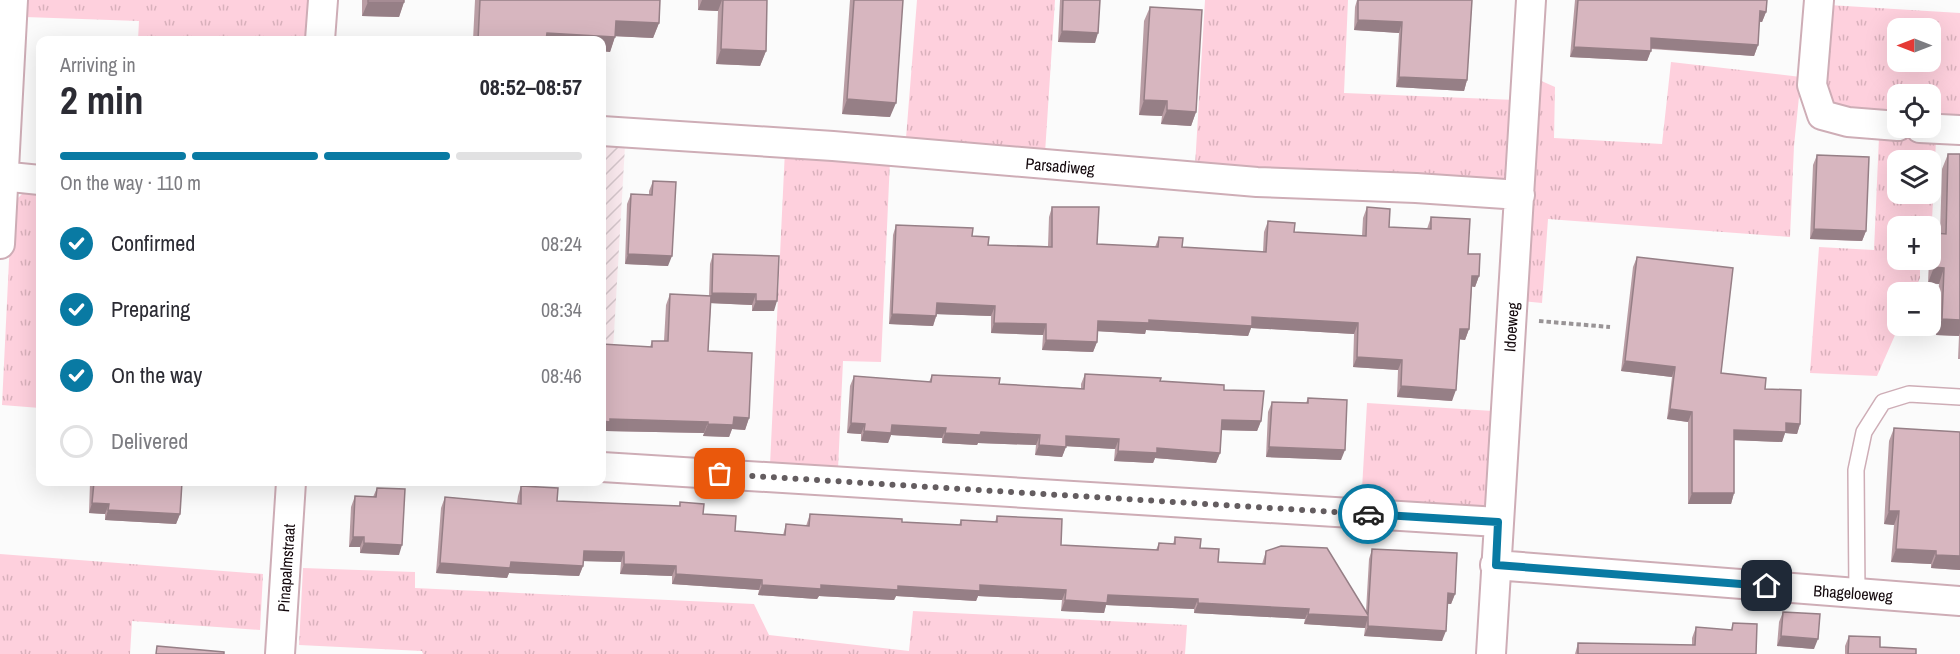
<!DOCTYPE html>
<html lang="en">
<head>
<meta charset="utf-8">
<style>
	body { margin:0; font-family:"Archivo Narrow",sans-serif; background:#f2f2f3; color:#2b2b33; height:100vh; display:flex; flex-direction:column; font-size:22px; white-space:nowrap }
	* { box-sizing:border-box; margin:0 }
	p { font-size:20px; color:#7c7c81 }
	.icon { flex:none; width:33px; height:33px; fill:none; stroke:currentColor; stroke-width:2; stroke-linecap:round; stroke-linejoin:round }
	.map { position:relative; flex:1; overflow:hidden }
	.side { position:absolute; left:36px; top:36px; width:570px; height:450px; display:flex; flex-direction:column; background:#fff; border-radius:12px; box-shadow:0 6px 24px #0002 }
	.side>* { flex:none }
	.needle { width:39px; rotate:270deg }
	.buttons { position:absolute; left:1887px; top:18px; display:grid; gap:12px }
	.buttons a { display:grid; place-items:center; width:54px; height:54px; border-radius:12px; background:#fff; box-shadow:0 6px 24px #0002; font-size:30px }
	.pin { position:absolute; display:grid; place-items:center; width:51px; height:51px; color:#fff; margin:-26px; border-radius:12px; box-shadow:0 3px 9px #0006 }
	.courier { position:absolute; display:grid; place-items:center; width:60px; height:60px; margin:-30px; border:4px solid #097aa3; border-radius:50%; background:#fff; color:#222; box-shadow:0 2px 8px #0007 }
	.summary em { font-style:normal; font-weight:800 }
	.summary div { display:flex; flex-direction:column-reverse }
	.summary { display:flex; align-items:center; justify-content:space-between; height:102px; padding:0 24px }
	h1 { font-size:39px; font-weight:800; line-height:45px }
	.bar { display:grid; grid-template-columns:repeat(4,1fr); gap:9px 6px; align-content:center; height:72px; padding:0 24px }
	.bar i { height:8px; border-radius:4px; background:#e1e1e2 }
	.bar .on { background:#097aa3 }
	.bar p { grid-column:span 4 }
	ol { padding:0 24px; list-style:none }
	li { display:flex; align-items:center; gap:18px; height:66px }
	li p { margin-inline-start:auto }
	li .icon { padding:6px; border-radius:50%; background:#097aa3; color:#fff; stroke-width:4 }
	li:last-child { color:#7c7c81 }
	li i { width:33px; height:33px; border:3px solid #e1e1e2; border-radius:50% }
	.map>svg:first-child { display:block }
</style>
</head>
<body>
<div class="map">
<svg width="1960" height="654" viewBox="0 0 1960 654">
	<defs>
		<pattern id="industrial-furrows" width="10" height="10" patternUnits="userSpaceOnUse" patternTransform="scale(1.5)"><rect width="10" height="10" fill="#fbeaef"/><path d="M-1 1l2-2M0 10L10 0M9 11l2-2" fill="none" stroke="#d6c7cc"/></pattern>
		<pattern id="grass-tufts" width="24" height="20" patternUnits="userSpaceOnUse" patternTransform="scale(1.5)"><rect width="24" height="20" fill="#fed0dd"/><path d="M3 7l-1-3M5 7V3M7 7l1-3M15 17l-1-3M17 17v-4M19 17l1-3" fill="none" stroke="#d9b1bc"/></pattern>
	</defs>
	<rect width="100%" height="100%" fill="#fbfbfb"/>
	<path fill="url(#industrial-furrows)" d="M602,144L625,146L613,350H602Z"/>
	<path fill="url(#grass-tufts)" fill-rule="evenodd" d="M26,0H310L307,40H138L139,21L25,17Z
		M917,0H1055L1045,153L906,138Z
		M1205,0H1348L1344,93L1516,100L1511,170L1501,181L1195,166Z
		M1829,5L1960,13V121L1931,119L1930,94H1898L1897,116L1859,114L1838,105L1826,95L1823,79ZM1898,28H1930V62H1898Z
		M1671,62L1801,77L1794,146L1790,237L1548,219L1542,303L1521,301L1537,79L1555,87L1554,138L1662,144Z
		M1879,137L1936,140L1931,240L1930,226H1898V260H1920V278L1914,292H1898V326H1899L1877,376L1810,373L1819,247L1874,250ZM1898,160H1930V194H1898Z
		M785,150L890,160L881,362L843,361L838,469L770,465Z
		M26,190L40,192V408L2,405L11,219L16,200Z
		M1367,403L1493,411L1486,504L1482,510L1361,506Z
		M0,554L263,574L260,630L132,621L130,654H0Z
		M303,568L415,572V588L754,604L769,635L909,651L913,611L1187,625L1185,654H423L422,651L299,645Z"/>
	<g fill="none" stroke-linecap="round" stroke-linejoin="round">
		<defs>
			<path id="lane" d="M1857,594L1856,470L1864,432L1883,402L1909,394L1960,397"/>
			<path id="street" d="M1819,0L1812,85L1822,115L1848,122L1898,126
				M320,40L323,0
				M1920,128L1960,130
				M602,131L833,146L1257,182L1416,188L1520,195
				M0,176L40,180
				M0,244L13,0
				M602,467L1498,522
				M1495,565L1960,601
				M280,654L291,482
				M1491,654L1531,0"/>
		</defs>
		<use href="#lane" stroke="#ceadb6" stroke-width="18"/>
		<use href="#street" stroke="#ceadb6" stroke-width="32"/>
		<path stroke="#999496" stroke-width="4" stroke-dasharray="4.5 3" stroke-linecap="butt" d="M1539,321L1610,327"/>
		<use href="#lane" stroke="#fff" stroke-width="15"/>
		<use href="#street" stroke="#fff" stroke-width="28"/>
	</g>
	<path fill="#b99da4" d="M362,0H404V2L399,17L362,16Z
		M475,0H660L659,23L653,38L615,36L610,52L602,51V40H473Z
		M698,0H767L766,51L760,66L716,64L718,11L698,10Z
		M850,0H903L890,117L842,114Z
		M1060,0H1100L1095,43L1058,42Z
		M1357,0H1472L1467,80L1464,91L1396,87L1399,33L1354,30L1355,7Z
		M1575,0H1767L1766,12L1762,22H1759L1758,45L1754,56L1651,49L1647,61L1570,57Z
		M1150,7L1196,112L1191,126L1161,124L1162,116L1139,115L1144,21Z
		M1948,154H1960V359H1958L1959,336L1936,335L1939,284L1928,283L1929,260H1930V247L1935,233L1940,234L1942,169Z
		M1817,155L1866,231L1862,241L1810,239L1813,165Z
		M653,181L668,266L625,264L627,204L631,194L649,195V191Z
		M1052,207L1097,244L1155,247L1159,237L1182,247L1263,252L1264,232L1268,221L1294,232L1362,236L1363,218L1367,207L1389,227L1427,229L1431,217L1468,254L1479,276L1475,287L1472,286L1469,329L1465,340L1459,339L1452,401L1397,397L1398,370L1353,367L1354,334L1251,328L1248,336L1146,330L1145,334L1097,331V342L1093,352L1042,350L1043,335L991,333V316L937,314L933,326L889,324L893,235L896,225L972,236L988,245L1048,246L1049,217Z
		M713,254L774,311H752V305L711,303L708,351L749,418L745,430L732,429L729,437L703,436L704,433L606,431L605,433H602V344L650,347L652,341H664L666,305L670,294L709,296L710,264Z
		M1637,257L1721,373L1765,389L1800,424L1797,434L1785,433L1782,442L1734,440V493L1731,504H1688V422L1667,419L1672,377L1621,371L1633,267Z
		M1085,374L1160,381L1224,390L1261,421L1257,431L1221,430L1220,453L1216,463L1155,458L1153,463L1114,461L1115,449L1066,446L1062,457L1035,455L1036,445L978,443L977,445L942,443V438L891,435L888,443L861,441V434L847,433L850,386L854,376L929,382L932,375L999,384L1081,388V384Z
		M1308,398L1341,460L1266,457L1268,412L1272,402L1306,403Z
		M1894,428L1960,570L1931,568V564L1891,562L1894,525L1884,524L1889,441Z
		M90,482H182L180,514L176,524L105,520V514L89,513Z
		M521,486L557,501L679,506L680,502L735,531L783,535L786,524L806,526L810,514L902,522L959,525L961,520L995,522L997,516L1061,545L1156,550L1159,543L1173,544L1175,537L1200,548L1218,562L1262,564L1266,551L1366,611L1369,559L1372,549L1455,594L1451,604H1447L1442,641L1364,636L1365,628L1304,624L1305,619L1194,613V609L1106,605L1104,613L1061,611L1062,600L978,596L976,601L896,596L894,600L819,596L817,599L758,595L759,590L672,584V576L620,574L621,562L583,561V566L579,576L509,573L507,578L436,573L441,508L445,497L517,503L518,496Z
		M377,488L399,555L360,553V547H349L351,507L355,496L373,497Z
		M1783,612L1814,649L1777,646L1779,622Z
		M1733,623L1756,654H1575L1578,643L1692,645V638L1696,627L1731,630Z
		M1849,636L1880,647L1916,654H1845V646Z"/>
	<path fill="#967f86" d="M702,0H722L718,11L698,10Z
		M368,2H404L399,17L362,16Z
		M1760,11L1766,12L1762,22L1756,21Z
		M1358,20L1402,22L1399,33L1354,30Z
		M616,21L659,23L653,38L611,36Z
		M1062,31L1098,33L1095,43L1058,42Z
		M547,33L615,37L610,52L602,51V40H544Z
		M1651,38L1758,45L1754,56L1648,48Z
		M1574,47L1651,51L1647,61L1570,57Z
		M721,49L766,51L760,66L716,64Z
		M1399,77L1467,80L1464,91L1396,87Z
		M847,99L896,103L890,117L842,114Z
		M1144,100L1167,101L1162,116L1139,115Z
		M1167,110L1196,112L1191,126L1161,124Z
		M1814,229L1866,231L1862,241L1810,239Z
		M628,254L672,256L668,266L625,264Z
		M1934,267L1944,268L1939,284L1928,283Z
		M1472,276H1479L1475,287L1468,286Z
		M712,293L756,294L752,305L708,303Z
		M756,301H777L774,311H752Z
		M937,303L995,306L991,316L933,314Z
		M892,314L936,316L933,326L889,324Z
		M1252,317L1358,323L1354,334L1251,328L1248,336L1146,330L1145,334L1094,331L1098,321Z
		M1942,319L1960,320V333L1959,336L1936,335Z
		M994,323L1046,324L1043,335L991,333Z
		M1460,329H1469L1465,340L1456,339Z
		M1046,340L1097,342L1093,352L1042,350Z
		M1357,357L1402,360L1398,370L1353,367Z
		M1625,361L1675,367L1672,377L1621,371Z
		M1401,386L1456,390L1452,401L1397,397Z
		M1670,409L1692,412L1688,422L1667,419Z
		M734,417L749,418L745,430L732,429L729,437L703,436L708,424Z
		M610,419L708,422L704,433L606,431L605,433H602V421Z
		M1222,420L1261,421L1257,431L1219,430Z
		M851,423L865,424L861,434L847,433Z
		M1786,423L1800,424L1797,434L1785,433L1782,442L1731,440L1734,430Z
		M892,425L946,428L942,438L891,435L888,443L861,441L864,431Z
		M981,432L1040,435L1036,445L978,443L977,445L942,443L945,433Z
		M1066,436L1119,439L1115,449L1063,446Z
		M1039,445L1066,447L1062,457L1035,455Z
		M1269,447L1345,450L1341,460L1266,457Z
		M1157,448L1220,453L1216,463L1155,458L1153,463L1114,461L1118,451Z
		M1692,493H1734L1731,504H1688Z
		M92,503L109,504L105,514L89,513Z
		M108,510L180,514L176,524L105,520Z
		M1889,511H1899L1894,525L1884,524Z
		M353,537H364L360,547H349Z
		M364,543L402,545L399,555L360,553Z
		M1896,549L1936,551L1931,564L1891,562Z
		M584,551L624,552L621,562L580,561Z
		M1936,555L1960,556V570L1931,568Z
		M511,562L583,566L579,576L509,573L507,578L436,573L440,563Z
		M624,564L676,566L672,576L620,574Z
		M676,574L762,580L759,590L672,584Z
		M762,585L898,586L980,585L1066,590L1062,600L978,596L976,601L896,596L894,600L819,596L817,599L758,595Z
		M1448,593L1455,594L1451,604L1444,603Z
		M1108,595L1198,599L1194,609L1106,605L1104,613L1061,611L1065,600Z
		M1198,603L1309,609L1305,619L1194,613Z
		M1308,614L1368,617L1365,628L1304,624Z
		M1368,626L1446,631L1442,641L1364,636Z
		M1781,636L1818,639L1814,649L1777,646Z"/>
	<path fill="#d7b6bf" stroke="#967f86" stroke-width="1.5" d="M368,0H404V2H368Z
		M480,0H660L659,23L616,21L615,37L547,33L546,40H478Z
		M723,0H767L766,51L721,49Z
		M854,0H903L896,103L847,99Z
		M1063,0H1100L1098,33L1062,31Z
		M1358,0H1472L1467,80L1399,77L1402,22L1358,20Z
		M1578,0H1767L1766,12L1760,11L1758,45L1651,38V51L1574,47Z
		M1150,7L1202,10L1196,112L1167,110V101L1144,100Z
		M1948,154H1960V320L1942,319L1944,268L1934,267L1935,233L1946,234Z
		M1817,155L1869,157L1866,231L1814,229Z
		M653,181L676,182L672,256L628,254L631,194L652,195Z
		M1052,207H1099L1097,244L1158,247L1159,237L1183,238L1182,247L1266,252L1268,221L1295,223L1294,232L1366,236L1367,207L1390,209L1389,227L1431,229V217L1470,219L1468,254H1480L1479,276H1472L1469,329H1460L1456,390L1401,386L1402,360L1357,357L1358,323L1252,317V326L1149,320V323L1098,321L1097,342L1046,340V324L994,323L995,306L937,303L936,316L892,314L896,225L973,228L972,236L989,237L988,245L1052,247Z
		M713,254L779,256L777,301H756V294L712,293Z
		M1637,257L1733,268L1721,373L1766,378L1765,389L1801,390L1800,424L1786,423V432L1734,430V493H1692V412L1670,409L1675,367L1625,361Z
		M670,294L711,296L708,351L752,353L749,418L734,417L733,425L708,424V422L610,419V422L602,421V344L652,347V341H668Z
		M1085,374L1161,378L1160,381L1224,385V390L1264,391L1261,421L1222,420L1220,453L1157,448V453L1118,451L1119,439L1066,436V447L1039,445L1040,435L981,432L980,435L945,433L946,428L892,425L891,433L864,431L865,424L851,423L854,376L931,382L932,375L1000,378L999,384L1084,389Z
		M1308,398L1347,400L1345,450L1269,447L1272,402L1308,403Z
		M1894,428L1960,432V556L1936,555V551L1896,549L1899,511H1889Z
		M94,482H182L180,514L108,510L109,504L92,503Z
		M521,486L558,488L557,501L680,506V502L704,504L703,514L736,516L735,531L785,535L786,524L809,526L810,514L902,519V522L961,525V520L997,522V516L1062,519L1061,545L1158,550L1159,543L1175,544V537L1201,539L1200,548L1219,549L1218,562L1265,564L1266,551L1281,546L1327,548L1368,615L1372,549L1457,553L1455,594L1448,593L1446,631L1368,626V617L1308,614L1309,609L1198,603V599L1108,595L1107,603L1065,600L1066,590L980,585V591L898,586V590L821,585V589L762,585V580L676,574V566L624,564V552L584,551L583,566L511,562L510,568L440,563L445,497L521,504Z
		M377,488L405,489L402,545L364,543V537H353L355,496L376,497Z
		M1783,612L1820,614L1818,639L1781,636Z
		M1733,623L1757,624L1756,654H1578V643L1695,645L1696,627L1732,630Z
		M1849,636L1880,637V647L1916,649V654H1848Z
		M157,646L224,652V654H156Z"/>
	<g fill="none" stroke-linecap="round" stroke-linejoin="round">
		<path stroke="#645d60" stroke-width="6" stroke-dasharray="0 10.8" d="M720,474L1368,514"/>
		<path stroke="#097aa3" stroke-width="8" d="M1368,514L1498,522L1496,565L1767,586"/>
	</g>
	<g text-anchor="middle" stroke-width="4.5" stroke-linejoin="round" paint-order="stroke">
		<g font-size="16" fill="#13080c" stroke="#fff">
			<text transform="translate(1060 166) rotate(5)" y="6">Parsadiweg</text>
			<text transform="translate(1511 327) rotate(-86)" y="6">Idoeweg</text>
			<text transform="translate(286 568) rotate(-86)" y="6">Pinapalmstraat</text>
			<text transform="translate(1853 593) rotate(4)" y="6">Bhageloeweg</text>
		</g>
	</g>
</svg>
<div class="buttons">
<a><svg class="needle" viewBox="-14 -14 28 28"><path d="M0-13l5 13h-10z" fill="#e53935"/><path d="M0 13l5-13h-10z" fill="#7c7c81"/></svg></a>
<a><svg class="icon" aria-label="locate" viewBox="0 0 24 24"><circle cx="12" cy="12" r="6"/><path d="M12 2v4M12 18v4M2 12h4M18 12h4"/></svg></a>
<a><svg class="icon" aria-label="layers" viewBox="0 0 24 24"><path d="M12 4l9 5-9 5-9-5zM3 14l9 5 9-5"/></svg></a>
<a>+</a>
<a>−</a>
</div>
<div class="pin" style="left:720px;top:474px;background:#ea580c"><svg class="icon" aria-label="bag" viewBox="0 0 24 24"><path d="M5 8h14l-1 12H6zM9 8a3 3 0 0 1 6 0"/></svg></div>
<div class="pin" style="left:1767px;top:586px;background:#1f2937"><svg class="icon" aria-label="home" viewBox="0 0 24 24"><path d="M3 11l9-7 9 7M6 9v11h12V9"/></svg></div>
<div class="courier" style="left:1368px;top:514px"><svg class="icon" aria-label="car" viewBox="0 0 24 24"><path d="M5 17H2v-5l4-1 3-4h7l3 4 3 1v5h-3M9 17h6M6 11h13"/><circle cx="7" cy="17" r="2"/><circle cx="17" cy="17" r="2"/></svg></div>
<section class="side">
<div class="summary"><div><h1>2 min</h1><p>Arriving in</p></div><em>08:52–08:57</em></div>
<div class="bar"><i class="on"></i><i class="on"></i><i class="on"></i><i></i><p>On the way · 110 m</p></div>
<ol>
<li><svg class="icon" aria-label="check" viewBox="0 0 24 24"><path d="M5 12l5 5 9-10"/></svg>Confirmed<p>08:24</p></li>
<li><svg class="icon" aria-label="check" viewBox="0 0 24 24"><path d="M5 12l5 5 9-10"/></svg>Preparing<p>08:34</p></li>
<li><svg class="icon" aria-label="check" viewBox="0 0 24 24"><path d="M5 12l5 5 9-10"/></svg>On the way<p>08:46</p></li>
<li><i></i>Delivered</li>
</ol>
</section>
</div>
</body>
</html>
